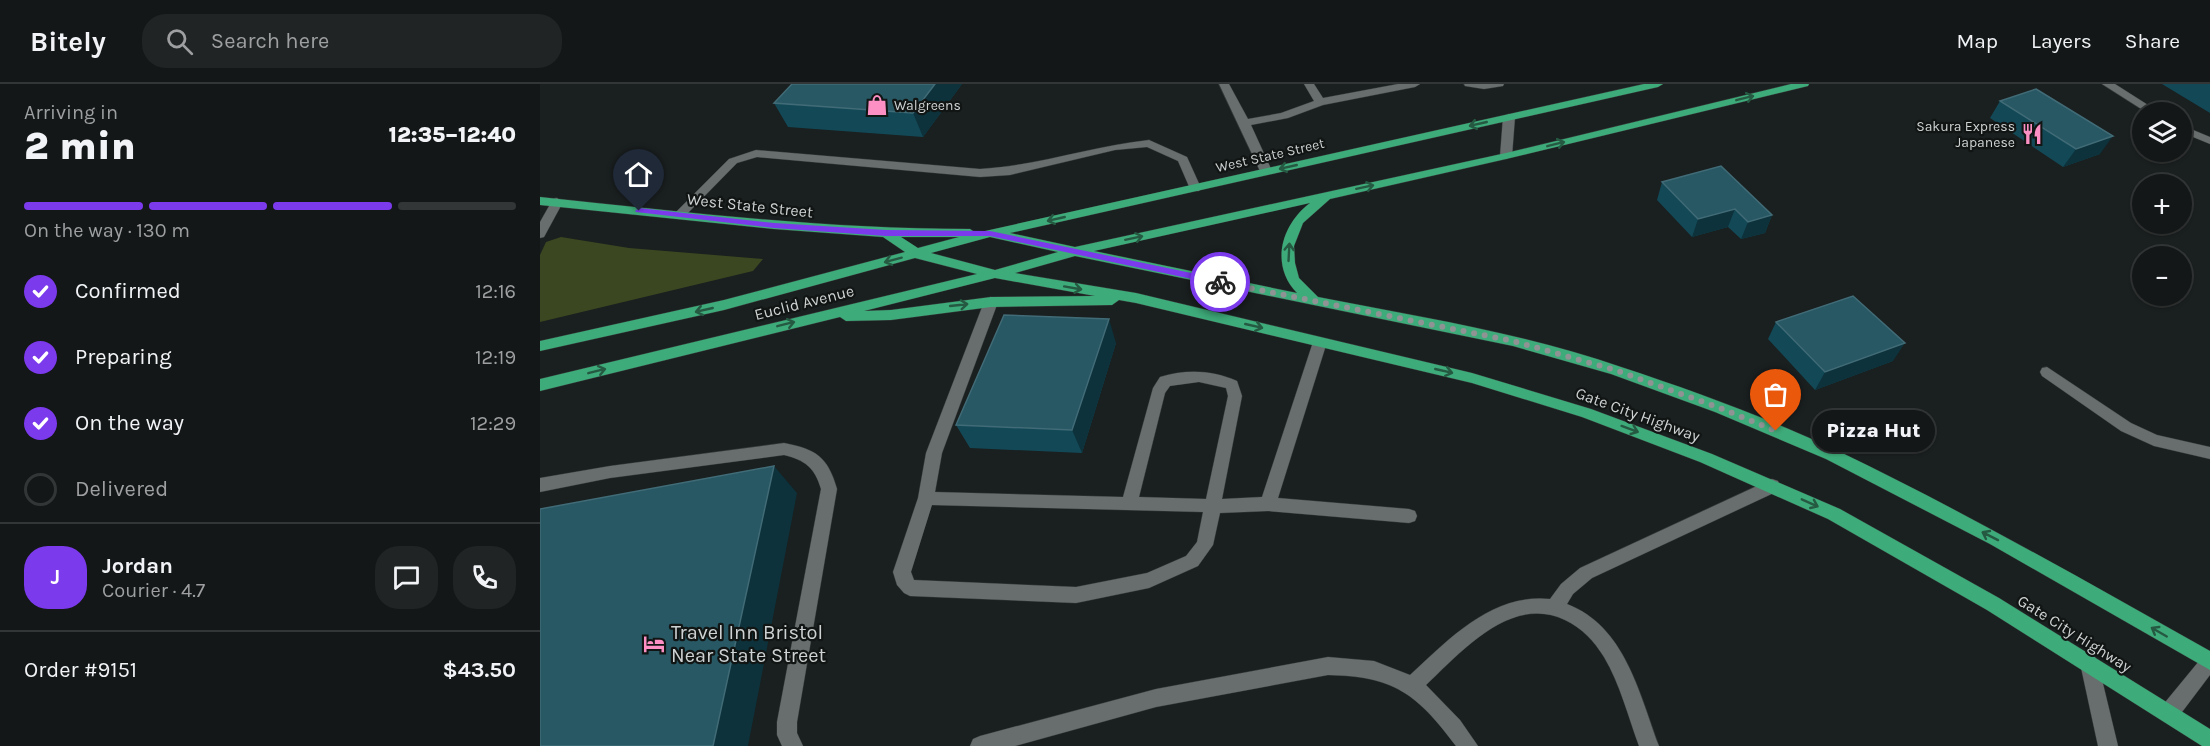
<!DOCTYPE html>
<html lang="en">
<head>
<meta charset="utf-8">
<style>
	body { margin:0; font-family:Karla,sans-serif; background:#212424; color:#f1f3f6; height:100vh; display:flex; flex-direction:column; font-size:22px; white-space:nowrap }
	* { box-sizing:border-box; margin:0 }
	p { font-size:20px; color:#9d9fa1 }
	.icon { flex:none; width:33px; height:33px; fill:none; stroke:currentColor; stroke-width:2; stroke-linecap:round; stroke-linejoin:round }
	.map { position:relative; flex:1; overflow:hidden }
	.details { display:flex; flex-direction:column; background:#141717; width:540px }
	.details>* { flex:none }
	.buttons { position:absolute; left:1592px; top:18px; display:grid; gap:12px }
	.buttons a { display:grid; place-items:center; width:60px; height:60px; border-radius:50%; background:#141717; box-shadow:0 2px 4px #0004,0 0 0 2px #333636; font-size:30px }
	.pin { position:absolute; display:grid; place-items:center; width:51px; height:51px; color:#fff; margin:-62px -26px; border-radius:50% 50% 50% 0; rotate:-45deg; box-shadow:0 0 6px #0007 }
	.pin .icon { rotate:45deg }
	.courier { position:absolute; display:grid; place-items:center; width:60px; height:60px; margin:-30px; border:4px solid #7c3aed; border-radius:50%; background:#fff; color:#222; box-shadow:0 2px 8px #0007 }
	.bubble { position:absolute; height:42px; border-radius:21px; background:#141717; box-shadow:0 2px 4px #0004,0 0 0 2px #333636; font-size:20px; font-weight:800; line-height:42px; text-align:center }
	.overview em { font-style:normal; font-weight:800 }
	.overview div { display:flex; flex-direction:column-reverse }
	.overview { display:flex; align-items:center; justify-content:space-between; height:102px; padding:0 24px }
	h1 { font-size:39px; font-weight:800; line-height:45px }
	.bar { display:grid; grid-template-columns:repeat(4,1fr); gap:9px 6px; align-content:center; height:72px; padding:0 24px }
	.bar i { height:8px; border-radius:4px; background:#333636 }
	.bar .current { background:#7c3aed }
	.bar p { grid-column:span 4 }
	.line { display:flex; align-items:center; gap:15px; padding:0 24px; border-top:2px solid #333636 }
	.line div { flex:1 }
	.round { display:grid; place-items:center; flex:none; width:63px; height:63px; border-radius:24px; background:#212424 }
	ol { padding:0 24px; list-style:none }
	li { display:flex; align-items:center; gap:18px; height:66px }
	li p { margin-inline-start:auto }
	li .icon { padding:6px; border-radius:50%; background:#7c3aed; color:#fff; stroke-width:4 }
	li:last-child { color:#9d9fa1 }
	li i { width:33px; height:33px; border:3px solid #333636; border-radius:50% }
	header { display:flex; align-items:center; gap:36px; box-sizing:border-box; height:84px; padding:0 30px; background:#141717; border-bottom:2px solid #333636 }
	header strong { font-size:28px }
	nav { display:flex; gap:33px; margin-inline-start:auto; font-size:21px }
	.search { width:420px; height:54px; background:#212424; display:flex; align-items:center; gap:15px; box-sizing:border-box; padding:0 21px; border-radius:24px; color:#9d9fa1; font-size:22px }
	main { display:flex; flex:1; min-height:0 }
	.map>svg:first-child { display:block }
</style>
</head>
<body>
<header>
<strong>Bitely</strong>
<div class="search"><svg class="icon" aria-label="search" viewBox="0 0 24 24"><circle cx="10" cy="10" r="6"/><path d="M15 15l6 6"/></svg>Search here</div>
<nav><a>Map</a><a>Layers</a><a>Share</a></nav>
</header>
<main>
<section class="details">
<div class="overview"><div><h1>2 min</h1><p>Arriving in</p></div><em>12:35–12:40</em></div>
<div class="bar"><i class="current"></i><i class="current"></i><i class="current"></i><i></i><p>On the way · 130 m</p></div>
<ol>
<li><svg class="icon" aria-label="check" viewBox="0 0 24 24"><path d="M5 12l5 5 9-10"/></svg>Confirmed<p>12:16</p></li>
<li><svg class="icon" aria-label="check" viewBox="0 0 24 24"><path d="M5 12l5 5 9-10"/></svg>Preparing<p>12:19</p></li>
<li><svg class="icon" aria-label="check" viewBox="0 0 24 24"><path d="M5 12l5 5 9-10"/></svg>On the way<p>12:29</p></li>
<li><i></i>Delivered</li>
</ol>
<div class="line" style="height:108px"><b class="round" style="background:#7c3aed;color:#fff">J</b><div><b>Jordan</b><p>Courier · 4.7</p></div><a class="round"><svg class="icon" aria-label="chat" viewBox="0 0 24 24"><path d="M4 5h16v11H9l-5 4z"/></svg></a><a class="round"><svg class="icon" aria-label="phone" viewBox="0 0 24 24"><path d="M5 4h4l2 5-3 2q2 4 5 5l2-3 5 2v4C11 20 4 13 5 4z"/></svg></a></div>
<div class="line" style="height:78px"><div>Order #9151</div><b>$43.50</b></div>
</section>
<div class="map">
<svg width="1670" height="662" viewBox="0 0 1670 662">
	<rect width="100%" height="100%" fill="#1a1f1f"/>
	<path fill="#3b4720" d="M21,153L89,164L223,175L213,187L0,238V171L6,158Z"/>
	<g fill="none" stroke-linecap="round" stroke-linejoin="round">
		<defs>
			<path id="minor" d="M679,0H689L708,35L741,29L774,17L764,0H774L783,14L858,0H880L875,3L783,21L748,34L711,41L732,87L726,91L720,87Z
				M924,0H964L963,2L944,5L925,2Z
				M1562,0H1575L1619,28H1606Z
				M969,30L975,33L972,72L966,75L960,72L963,33Z
				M1641,41L1670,53V60L1641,48Z
				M609,56L647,73L661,104L659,107H651L638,77L607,63L575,66L470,91L440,93L217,73L197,79L143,134H135L133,131L189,75L216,66L440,85C497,82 552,62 609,56Z
				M17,114L23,118L4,153L0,154V138L13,115Z
				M451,213L458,218L402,369L395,408L583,413L613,304L620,293C646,285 672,286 697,297L702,312L682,415L722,413L773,258L780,253L787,258L738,414L869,425L875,427L877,432L875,437L869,439L728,427L680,429L673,461L658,482L609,504L536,519L370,512L364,509L357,501L353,488L378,414L386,369L444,218ZM659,298L686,304L688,312L666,415L599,413L625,309L630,302ZM392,421L663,428L657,458L646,472L607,489L536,503L374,496L371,488Z
				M1507,283L1591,339L1617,351L1670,363V375L1614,362L1581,347L1502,292L1500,288L1502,284Z
				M244,359C276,365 288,373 297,405L257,638V649L263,662H242L237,651V638L281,405C275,384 265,376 244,371L70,394L0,408V394L70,382Z
				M1232,395L1238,397L1240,402L1238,407L1052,494L1033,510L1027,520C1085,542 1099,609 1119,662H1099C1088,632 1080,600 1064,573C1054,557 1042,544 1025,536C971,510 921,568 886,601L920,636L938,662H916C877,610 854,592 788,591L616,623L475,662H430L433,655L440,652L616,605L788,573L834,577L870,591C909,555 952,509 1010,515L1021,500L1040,484Z
				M1670,568V591L1636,636L1629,638L1622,636L1620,629L1622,622L1664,571Z
				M1549,570L1555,573L1558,579L1578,662H1558L1540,579L1543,573Z"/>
			<path id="major" d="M1104,0H1123L1118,3L470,149L535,163L966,69L1251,0H1269L1268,2L966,75L790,115L763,139L754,162L755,179L759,194L778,213C880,233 983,249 1081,283C1154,307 1228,334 1298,367C1425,428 1547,498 1670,567V586L1450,460L1286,375L1175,328L1071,290L973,262L535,172L475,189L596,209L932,289L1051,325L1172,370L1300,425L1459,514L1670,645V662H1662L1447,526L1288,435L1160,378L1042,333L932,299L596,219L579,216L572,221L451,223L351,236L306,237L300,233L0,307V295L437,190L375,174L184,226L0,267V257L184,216L365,168L343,153L234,145L0,121V113C143,128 286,145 430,145L436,149ZM770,119C741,141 730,181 757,209L554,167ZM361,153H419L378,164ZM450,153L518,168L455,186L391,169ZM455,194L555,212L451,213L351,226L324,227Z"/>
		</defs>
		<use href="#minor" stroke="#353939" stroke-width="1"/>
		<use href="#major" stroke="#353939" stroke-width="1"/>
		<use href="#minor" fill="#676e6d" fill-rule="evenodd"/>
		<use href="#major" fill="#3eab7a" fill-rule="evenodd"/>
	</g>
	<path fill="#134957" d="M252,0H422L383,53L248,43L234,19Z
		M1622,0H1670V29Z
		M1460,17L1560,70L1523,83L1450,34Z
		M1122,98L1232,131L1225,149L1201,155L1188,143L1152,153L1117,116Z
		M1236,238L1353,277L1275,306L1228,255Z
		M576,259L542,369L430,364L416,341Z"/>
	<path fill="#0d323b" d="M395,0H422L383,53L373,29Z
		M1573,52L1560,70L1523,83L1536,65Z
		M1195,125L1188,143L1152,153L1158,135Z
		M1232,131L1225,149L1201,155L1208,138Z
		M569,235L576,259L542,369L532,346Z
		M1365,259L1353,277L1275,306L1285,288Z
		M234,382L257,409L208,662H173Z"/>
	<path fill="#275864" stroke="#416b76" stroke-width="1.5" d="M252,0H395L373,29L234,19Z
		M1496,5L1573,52L1536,65L1460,17Z
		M1181,82L1232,131L1208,138L1195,125L1158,135L1122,98Z
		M1313,212L1365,259L1285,288L1236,238Z
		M464,231L569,235L532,346L416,341Z
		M234,382L173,662H0V425Z"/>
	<defs><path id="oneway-shaft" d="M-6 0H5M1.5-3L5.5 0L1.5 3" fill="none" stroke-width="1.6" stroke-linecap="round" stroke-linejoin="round" transform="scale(1.5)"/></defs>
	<g stroke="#255942">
		<use href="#oneway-shaft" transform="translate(1205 14) rotate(-14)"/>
		<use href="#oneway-shaft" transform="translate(938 40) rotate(167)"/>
		<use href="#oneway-shaft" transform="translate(1016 60) rotate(-14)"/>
		<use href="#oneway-shaft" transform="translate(748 83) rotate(167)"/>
		<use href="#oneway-shaft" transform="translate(825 103) rotate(-12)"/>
		<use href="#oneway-shaft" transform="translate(516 135) rotate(167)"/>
		<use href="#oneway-shaft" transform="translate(594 154) rotate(-12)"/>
		<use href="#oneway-shaft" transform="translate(749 168) rotate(-87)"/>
		<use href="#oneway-shaft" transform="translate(353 176) rotate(165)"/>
		<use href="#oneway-shaft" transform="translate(533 204) rotate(10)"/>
		<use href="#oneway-shaft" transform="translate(419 221) rotate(-6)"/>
		<use href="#oneway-shaft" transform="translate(164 226) rotate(167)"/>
		<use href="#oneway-shaft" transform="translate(246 240) rotate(-14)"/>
		<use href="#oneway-shaft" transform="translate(714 242) rotate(13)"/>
		<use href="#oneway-shaft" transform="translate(57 287) rotate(-14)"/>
		<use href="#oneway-shaft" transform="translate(904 287) rotate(13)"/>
		<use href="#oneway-shaft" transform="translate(1090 345) rotate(20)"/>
		<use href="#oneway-shaft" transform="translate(1270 419) rotate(24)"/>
		<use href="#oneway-shaft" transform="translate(1450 452) rotate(-153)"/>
		<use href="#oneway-shaft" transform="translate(1619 548) rotate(-150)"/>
	</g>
	<path fill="#7c3aed" d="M99,124L234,139L346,146L450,147L680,195L684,198L680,201L450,152H346L234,144L96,128L95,127Z"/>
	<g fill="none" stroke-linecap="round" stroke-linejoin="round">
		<path stroke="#8f9393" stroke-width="6" stroke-dasharray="0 10.8" d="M680,198L973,257L1075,286L1180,324L1236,347"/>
	</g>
	<defs>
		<symbol id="shop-bare" viewBox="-9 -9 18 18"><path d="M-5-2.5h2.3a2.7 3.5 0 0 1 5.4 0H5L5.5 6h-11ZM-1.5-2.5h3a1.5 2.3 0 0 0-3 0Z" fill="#fc8fc3" stroke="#111615" stroke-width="2.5" paint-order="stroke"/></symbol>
		<symbol id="restaurant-bare" viewBox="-9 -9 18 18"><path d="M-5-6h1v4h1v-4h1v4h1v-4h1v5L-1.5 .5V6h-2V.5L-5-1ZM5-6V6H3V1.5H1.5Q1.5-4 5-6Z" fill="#fc8fc3" stroke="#111615" stroke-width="2.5" paint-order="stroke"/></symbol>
		<symbol id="hotel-bare" viewBox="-9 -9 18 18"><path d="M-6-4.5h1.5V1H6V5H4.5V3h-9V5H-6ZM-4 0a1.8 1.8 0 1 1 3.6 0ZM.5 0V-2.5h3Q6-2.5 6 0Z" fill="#fc8fc3" stroke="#111615" stroke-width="2.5" paint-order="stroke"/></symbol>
	</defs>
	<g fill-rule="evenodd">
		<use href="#shop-bare" x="322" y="6" width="30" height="30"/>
		<use href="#restaurant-bare" x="1477" y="35" width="30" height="30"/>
		<use href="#hotel-bare" x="99" y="545" width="30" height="30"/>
	</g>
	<g text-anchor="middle" stroke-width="4.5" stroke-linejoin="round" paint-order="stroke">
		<g font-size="14" fill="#ced2d2" stroke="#111615" text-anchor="start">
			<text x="354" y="26">Walgreens</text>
			<text x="1475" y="47" text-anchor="end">Sakura Express<tspan x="1475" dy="16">Japanese</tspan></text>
		</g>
		<g font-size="14" fill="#ced2d2" stroke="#111615">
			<text transform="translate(730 71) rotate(-13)" y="5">West State Street</text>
		</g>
		<g font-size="16" fill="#ced2d2" stroke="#111615">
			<text transform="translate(210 121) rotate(6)" y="6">West State Street</text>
			<text transform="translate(264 218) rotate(-14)" y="6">Euclid Avenue</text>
			<text transform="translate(1098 330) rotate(20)" y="6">Gate City Highway</text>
			<text transform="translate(1535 549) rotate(32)" y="6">Gate City Highway</text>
		</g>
		<g font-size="20" fill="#ced2d2" stroke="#111615" text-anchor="start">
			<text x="131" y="555">Travel Inn Bristol<tspan x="131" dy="23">Near State Street</tspan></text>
		</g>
	</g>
</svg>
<div class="buttons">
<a><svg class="icon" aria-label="layers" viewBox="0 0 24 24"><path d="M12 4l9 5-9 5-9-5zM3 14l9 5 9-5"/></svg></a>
<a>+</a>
<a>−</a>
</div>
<div class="pin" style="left:1236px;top:347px;background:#ea580c"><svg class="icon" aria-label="bag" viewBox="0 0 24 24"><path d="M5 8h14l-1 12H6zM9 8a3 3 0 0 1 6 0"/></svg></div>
<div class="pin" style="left:99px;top:127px;background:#1f2937"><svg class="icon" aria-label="home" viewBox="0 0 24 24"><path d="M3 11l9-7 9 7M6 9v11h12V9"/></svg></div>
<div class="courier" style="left:680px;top:198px"><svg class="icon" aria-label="bike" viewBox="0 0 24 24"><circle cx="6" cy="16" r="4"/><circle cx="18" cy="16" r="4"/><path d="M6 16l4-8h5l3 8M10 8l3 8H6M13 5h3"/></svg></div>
<div class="bubble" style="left:1272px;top:326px;width:123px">Pizza Hut</div>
</div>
</main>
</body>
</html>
